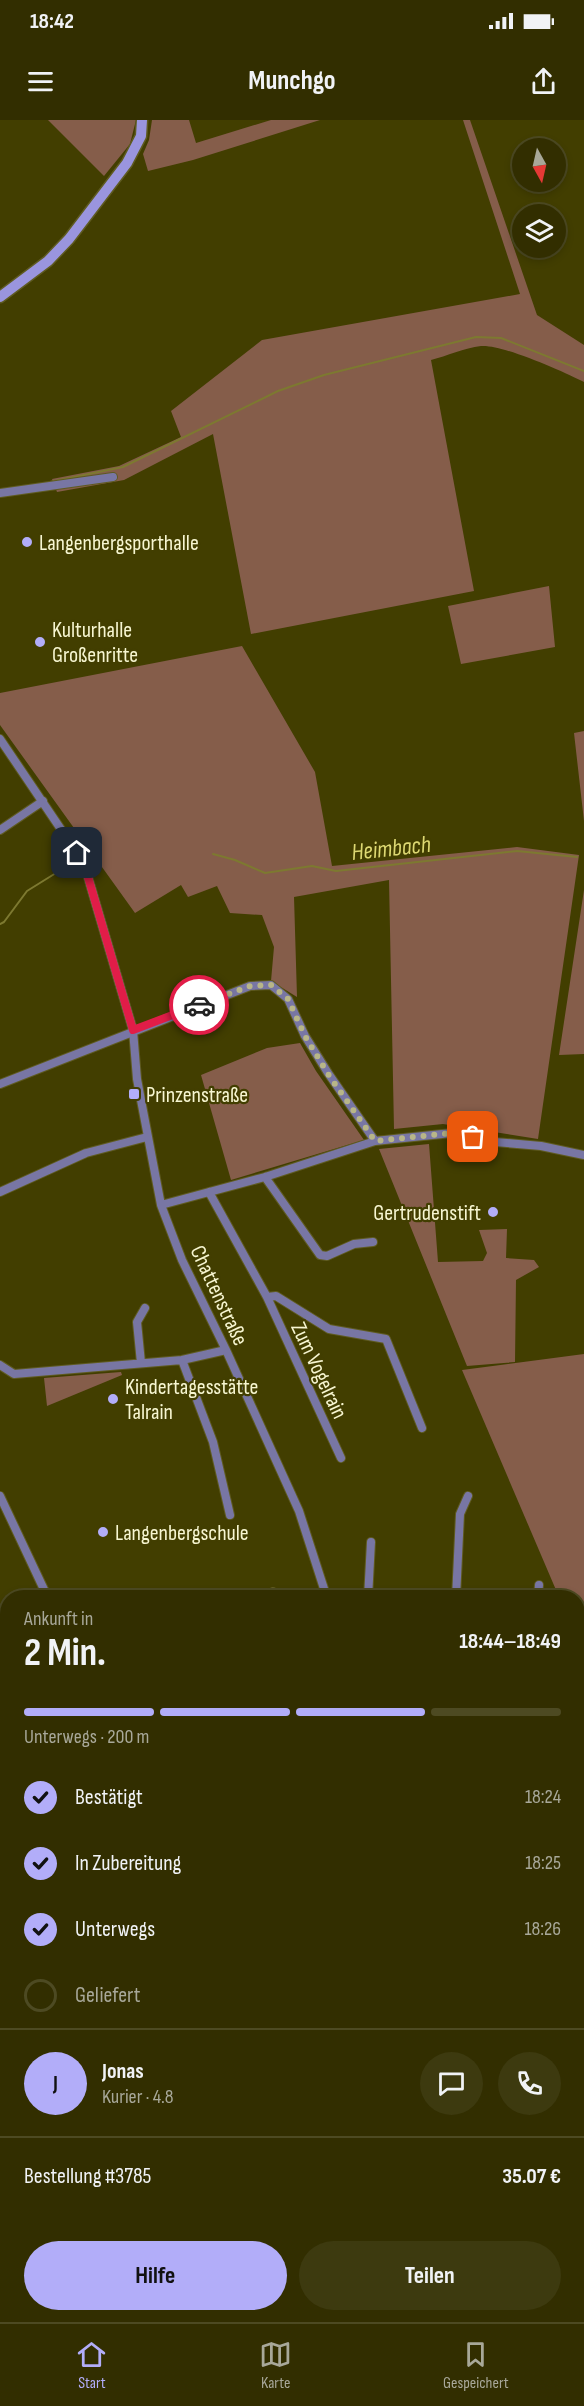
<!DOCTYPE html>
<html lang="de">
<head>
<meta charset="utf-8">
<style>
	body { margin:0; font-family:"Sofia Sans Condensed",sans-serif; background:#3d3a0f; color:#f1f3f6; height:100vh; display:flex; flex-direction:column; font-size:22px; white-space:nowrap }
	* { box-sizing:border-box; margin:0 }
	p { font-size:20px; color:#a8a899 }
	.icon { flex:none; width:33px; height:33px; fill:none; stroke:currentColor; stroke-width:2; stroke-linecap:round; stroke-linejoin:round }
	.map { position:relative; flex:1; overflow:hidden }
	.details { position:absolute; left:0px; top:1470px; width:585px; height:732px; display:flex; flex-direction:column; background:#322e00; border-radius:24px 24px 0 0; box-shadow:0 3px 9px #0003,0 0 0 2px #4d4a22 }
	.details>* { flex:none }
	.needle { width:39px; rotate:172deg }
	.controls { position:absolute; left:512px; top:18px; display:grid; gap:12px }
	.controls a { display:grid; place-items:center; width:54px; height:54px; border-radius:50%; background:#322e00; box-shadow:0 3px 9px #0003,0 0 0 2px #4d4a22; font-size:30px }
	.pin { position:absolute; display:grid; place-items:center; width:51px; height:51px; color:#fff; margin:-26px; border-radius:12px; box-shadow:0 3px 9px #0006 }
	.courier { position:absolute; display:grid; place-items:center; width:60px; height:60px; margin:-30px; border:4px solid #e11d48; border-radius:50%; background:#fff; color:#222; box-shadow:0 2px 8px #0007 }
	.summary em { font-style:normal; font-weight:700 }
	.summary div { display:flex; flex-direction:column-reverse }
	.summary { display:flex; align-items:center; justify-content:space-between; height:102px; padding:0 24px }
	h1 { font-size:39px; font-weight:700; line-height:45px }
	.bar { display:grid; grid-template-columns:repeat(4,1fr); gap:9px 6px; align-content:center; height:72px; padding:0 24px }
	.bar i { height:8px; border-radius:4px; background:#4d4a22 }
	.bar .active { background:#b2adf9 }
	.bar p { grid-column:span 4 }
	.line { display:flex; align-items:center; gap:15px; padding:0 24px; border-top:2px solid #4d4a22 }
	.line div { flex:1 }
	.round { display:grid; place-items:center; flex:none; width:63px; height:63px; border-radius:32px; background:#3d3a0f }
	ol { padding:0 24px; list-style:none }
	li { display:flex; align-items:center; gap:18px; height:66px }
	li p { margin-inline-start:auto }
	li .icon { padding:6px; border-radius:50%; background:#b2adf9; color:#111; stroke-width:4 }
	li:last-child { color:#a8a899 }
	li i { width:33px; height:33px; border:3px solid #4d4a22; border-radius:50% }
	.cta { display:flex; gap:12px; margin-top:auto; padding:12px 24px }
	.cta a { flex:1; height:69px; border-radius:36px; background:#b2adf9; color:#111; font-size:24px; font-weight:700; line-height:69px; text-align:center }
	.cta a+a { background:#3d3a0f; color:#f1f3f6 }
	.status { display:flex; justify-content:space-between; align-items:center; height:42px; padding:0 30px; background:#322e00; direction:ltr }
	.status svg { height:16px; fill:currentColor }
	header { display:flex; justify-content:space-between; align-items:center; height:78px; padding:0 24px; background:#322e00; font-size:27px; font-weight:700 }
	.menu { display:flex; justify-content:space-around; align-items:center; height:84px; border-top:2px solid #4d4a22; background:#322e00; font-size:16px; color:#a8a899 }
	.menu a { display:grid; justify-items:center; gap:3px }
	.menu .active { color:#b2adf9 }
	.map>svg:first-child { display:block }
</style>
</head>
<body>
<div class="status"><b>18:42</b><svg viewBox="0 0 49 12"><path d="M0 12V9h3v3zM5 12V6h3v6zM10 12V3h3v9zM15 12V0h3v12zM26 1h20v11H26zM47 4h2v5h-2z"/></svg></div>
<header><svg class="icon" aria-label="menu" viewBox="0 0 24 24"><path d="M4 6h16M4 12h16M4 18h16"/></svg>Munchgo<svg class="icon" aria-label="share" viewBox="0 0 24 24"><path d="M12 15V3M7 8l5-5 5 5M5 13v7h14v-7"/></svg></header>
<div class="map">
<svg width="584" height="2202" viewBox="0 0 584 2202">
	<rect width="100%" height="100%" fill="#423e00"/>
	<path fill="#855d4a" d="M48,0H136L130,24L104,56Z
		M152,0H189L196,23L271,0H320L193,40L148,51L143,34L149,20Z
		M463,0H470L537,195L584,225V262C564,252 502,224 481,226C464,228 447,236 431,240L474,471L251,514L213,314L124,360L57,372L52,359L119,346L181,317L171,291L262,220L520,174Z
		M549,466L555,527L461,544L448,486Z
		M242,526L315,652L332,746L517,727L579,735L538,1019L443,1004L394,1009L389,760L294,777L297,877L271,861L274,827L262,795L230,793L217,766L188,777L181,765L135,793L0,605V573Z
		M584,611V701L574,613Z
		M584,770V934L559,935Z
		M300,923L316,951L364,1020L231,1060L201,955L267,928Z
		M429,1024L438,1142L483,1141L487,1133L479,1110L507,1109L506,1138L534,1140L539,1147L516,1160L515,1242L467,1246L379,1029Z
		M584,1234V1540L578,1524V1478L559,1477L462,1250Z
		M121,1252L122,1255L47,1286L44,1258Z
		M0,1969L7,1977V2080L0,2076Z
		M584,2134V2202H461L455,2195L578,2194V2135Z
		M150,2195H269L276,2202H159Z"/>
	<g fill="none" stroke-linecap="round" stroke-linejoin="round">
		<path stroke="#7d7930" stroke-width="2" d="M50,362L123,347L278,271L324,255L476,217L501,218L584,251
			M213,734L235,740L265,753L312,746L336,751L517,731L577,737
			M0,804L4,802L27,771L72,743
			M0,1986L8,1993
			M578,2183L584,2184
			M255,2194L262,2202"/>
		<defs>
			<path id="minor" d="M0,373L113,357
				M0,619L77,733L88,757L133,910L137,959L161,1085L182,1140L226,1230L299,1391L327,1478
				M0,710L43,681
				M0,964L250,866L271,865L288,879L305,916L328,953L375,1021L452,1013L495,1022L541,1026L584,1035
				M265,1057L320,1135L327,1136L354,1124L373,1122
				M0,1072L86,1033L147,1017
				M209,1072L267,1177L341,1338
				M161,1085L265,1057L375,1021
				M267,1177L276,1176L329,1209L386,1219L422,1308
				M182,1240L213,1322L230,1395
				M141,1243L137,1202L145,1188
				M0,1245L14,1254L182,1240L226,1230
				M0,1376L48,1478
				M273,1472L274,1478
				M368,1478L371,1422
				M456,1478L460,1394L468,1376
				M538,1478L539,1465
				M0,1729L8,1732
				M578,1738L584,1753
				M578,1814L584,1807
				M0,1907L8,1935
				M578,1937H584
				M0,1950H8
				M578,2011H584
				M0,2180L8,2183
				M23,2194L32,2202"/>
			<path id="secondary" d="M0,177L48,141L69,119L127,43L141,16L142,0"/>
		</defs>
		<use href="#minor" stroke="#5f5b21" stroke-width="10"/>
		<use href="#secondary" stroke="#5f5b21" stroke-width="13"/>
		<use href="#minor" stroke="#7876a4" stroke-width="8"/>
		<use href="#secondary" stroke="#9a95de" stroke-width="10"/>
		<path stroke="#e4e2bb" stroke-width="2" d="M0,2088L8,2094
			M133,2194L143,2202"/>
	</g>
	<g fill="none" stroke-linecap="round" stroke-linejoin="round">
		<path stroke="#b8b688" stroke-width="6" stroke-dasharray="0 10.8" d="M199,885L250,866L271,865L288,879L305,916L328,954L375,1021L452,1013L473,1017"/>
		<path stroke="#e11d48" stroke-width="8" d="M77,733L88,757L133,910L199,885"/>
	</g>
	<g fill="#b2adf9" stroke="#423e00" stroke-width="2">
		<circle cx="27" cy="422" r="6"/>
		<circle cx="40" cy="522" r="6"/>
		<rect x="128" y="968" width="12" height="12" rx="3"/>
		<circle cx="493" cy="1092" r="6"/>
		<circle cx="113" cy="1279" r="6"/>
		<circle cx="103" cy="1412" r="6"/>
	</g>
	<g text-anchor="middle" stroke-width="4.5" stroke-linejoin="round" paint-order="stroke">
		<g font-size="22" fill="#f7f6d1" stroke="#423e00" text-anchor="start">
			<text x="39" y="430">Langenbergsporthalle</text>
			<text x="52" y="517">Kulturhalle<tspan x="52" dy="25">Großenritte</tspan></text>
			<text x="146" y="982">Prinzenstraße</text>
			<text x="481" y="1100" text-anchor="end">Gertrudenstift</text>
			<text x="125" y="1274">Kindertagesstätte<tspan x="125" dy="25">Talrain</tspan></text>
			<text x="115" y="1420">Langenbergschule</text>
		</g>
		<g font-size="22" fill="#f7f6d1" stroke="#423e00">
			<text transform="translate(220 1175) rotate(65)" y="8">Chattenstraße</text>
			<text transform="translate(320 1250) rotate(65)" y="8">Zum Vogelrain</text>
		</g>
		<g font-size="24" font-style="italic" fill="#ddd872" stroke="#423e00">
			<text transform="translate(391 728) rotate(-6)" y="8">Heimbach</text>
		</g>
	</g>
</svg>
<div class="controls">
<a><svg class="needle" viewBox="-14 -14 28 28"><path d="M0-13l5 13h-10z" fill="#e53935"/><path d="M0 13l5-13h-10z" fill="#a8a899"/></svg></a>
<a><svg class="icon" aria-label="layers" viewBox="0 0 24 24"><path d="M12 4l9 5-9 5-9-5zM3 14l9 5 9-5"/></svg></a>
</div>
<div class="pin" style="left:473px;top:1017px;background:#ea580c"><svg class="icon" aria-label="bag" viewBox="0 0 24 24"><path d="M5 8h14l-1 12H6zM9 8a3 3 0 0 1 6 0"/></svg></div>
<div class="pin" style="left:77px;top:733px;background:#1f2937"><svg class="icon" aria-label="home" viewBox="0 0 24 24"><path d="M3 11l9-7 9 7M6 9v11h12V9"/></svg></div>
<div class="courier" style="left:199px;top:885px"><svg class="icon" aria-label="car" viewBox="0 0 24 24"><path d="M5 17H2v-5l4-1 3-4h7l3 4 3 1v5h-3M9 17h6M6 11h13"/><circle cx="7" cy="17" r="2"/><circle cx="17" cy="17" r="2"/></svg></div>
<section class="details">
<div class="summary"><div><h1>2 Min.</h1><p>Ankunft in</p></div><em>18:44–18:49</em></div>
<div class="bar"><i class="active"></i><i class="active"></i><i class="active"></i><i></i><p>Unterwegs · 200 m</p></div>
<ol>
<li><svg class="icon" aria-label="check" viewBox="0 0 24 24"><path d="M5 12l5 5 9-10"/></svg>Bestätigt<p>18:24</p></li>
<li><svg class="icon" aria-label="check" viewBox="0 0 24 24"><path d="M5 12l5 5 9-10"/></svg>In Zubereitung<p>18:25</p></li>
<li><svg class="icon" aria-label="check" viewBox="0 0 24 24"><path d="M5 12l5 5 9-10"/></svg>Unterwegs<p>18:26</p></li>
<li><i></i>Geliefert</li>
</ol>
<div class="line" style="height:108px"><b class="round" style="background:#b2adf9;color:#111">J</b><div><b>Jonas</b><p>Kurier · 4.8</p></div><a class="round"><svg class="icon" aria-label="chat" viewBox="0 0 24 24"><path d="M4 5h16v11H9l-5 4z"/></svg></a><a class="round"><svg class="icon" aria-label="phone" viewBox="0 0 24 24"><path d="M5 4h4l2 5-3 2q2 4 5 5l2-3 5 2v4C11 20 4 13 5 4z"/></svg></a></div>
<div class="line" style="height:78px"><div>Bestellung #3785</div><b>35.07 €</b></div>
<div class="cta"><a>Hilfe</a><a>Teilen</a></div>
</section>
</div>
<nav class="menu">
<a class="active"><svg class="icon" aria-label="home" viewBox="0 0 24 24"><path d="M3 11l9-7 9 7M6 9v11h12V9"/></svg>Start</a>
<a><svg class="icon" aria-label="map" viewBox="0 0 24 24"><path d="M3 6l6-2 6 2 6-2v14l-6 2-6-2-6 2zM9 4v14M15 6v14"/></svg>Karte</a>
<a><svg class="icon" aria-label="saved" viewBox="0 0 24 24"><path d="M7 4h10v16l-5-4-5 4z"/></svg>Gespeichert</a>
</nav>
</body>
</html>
